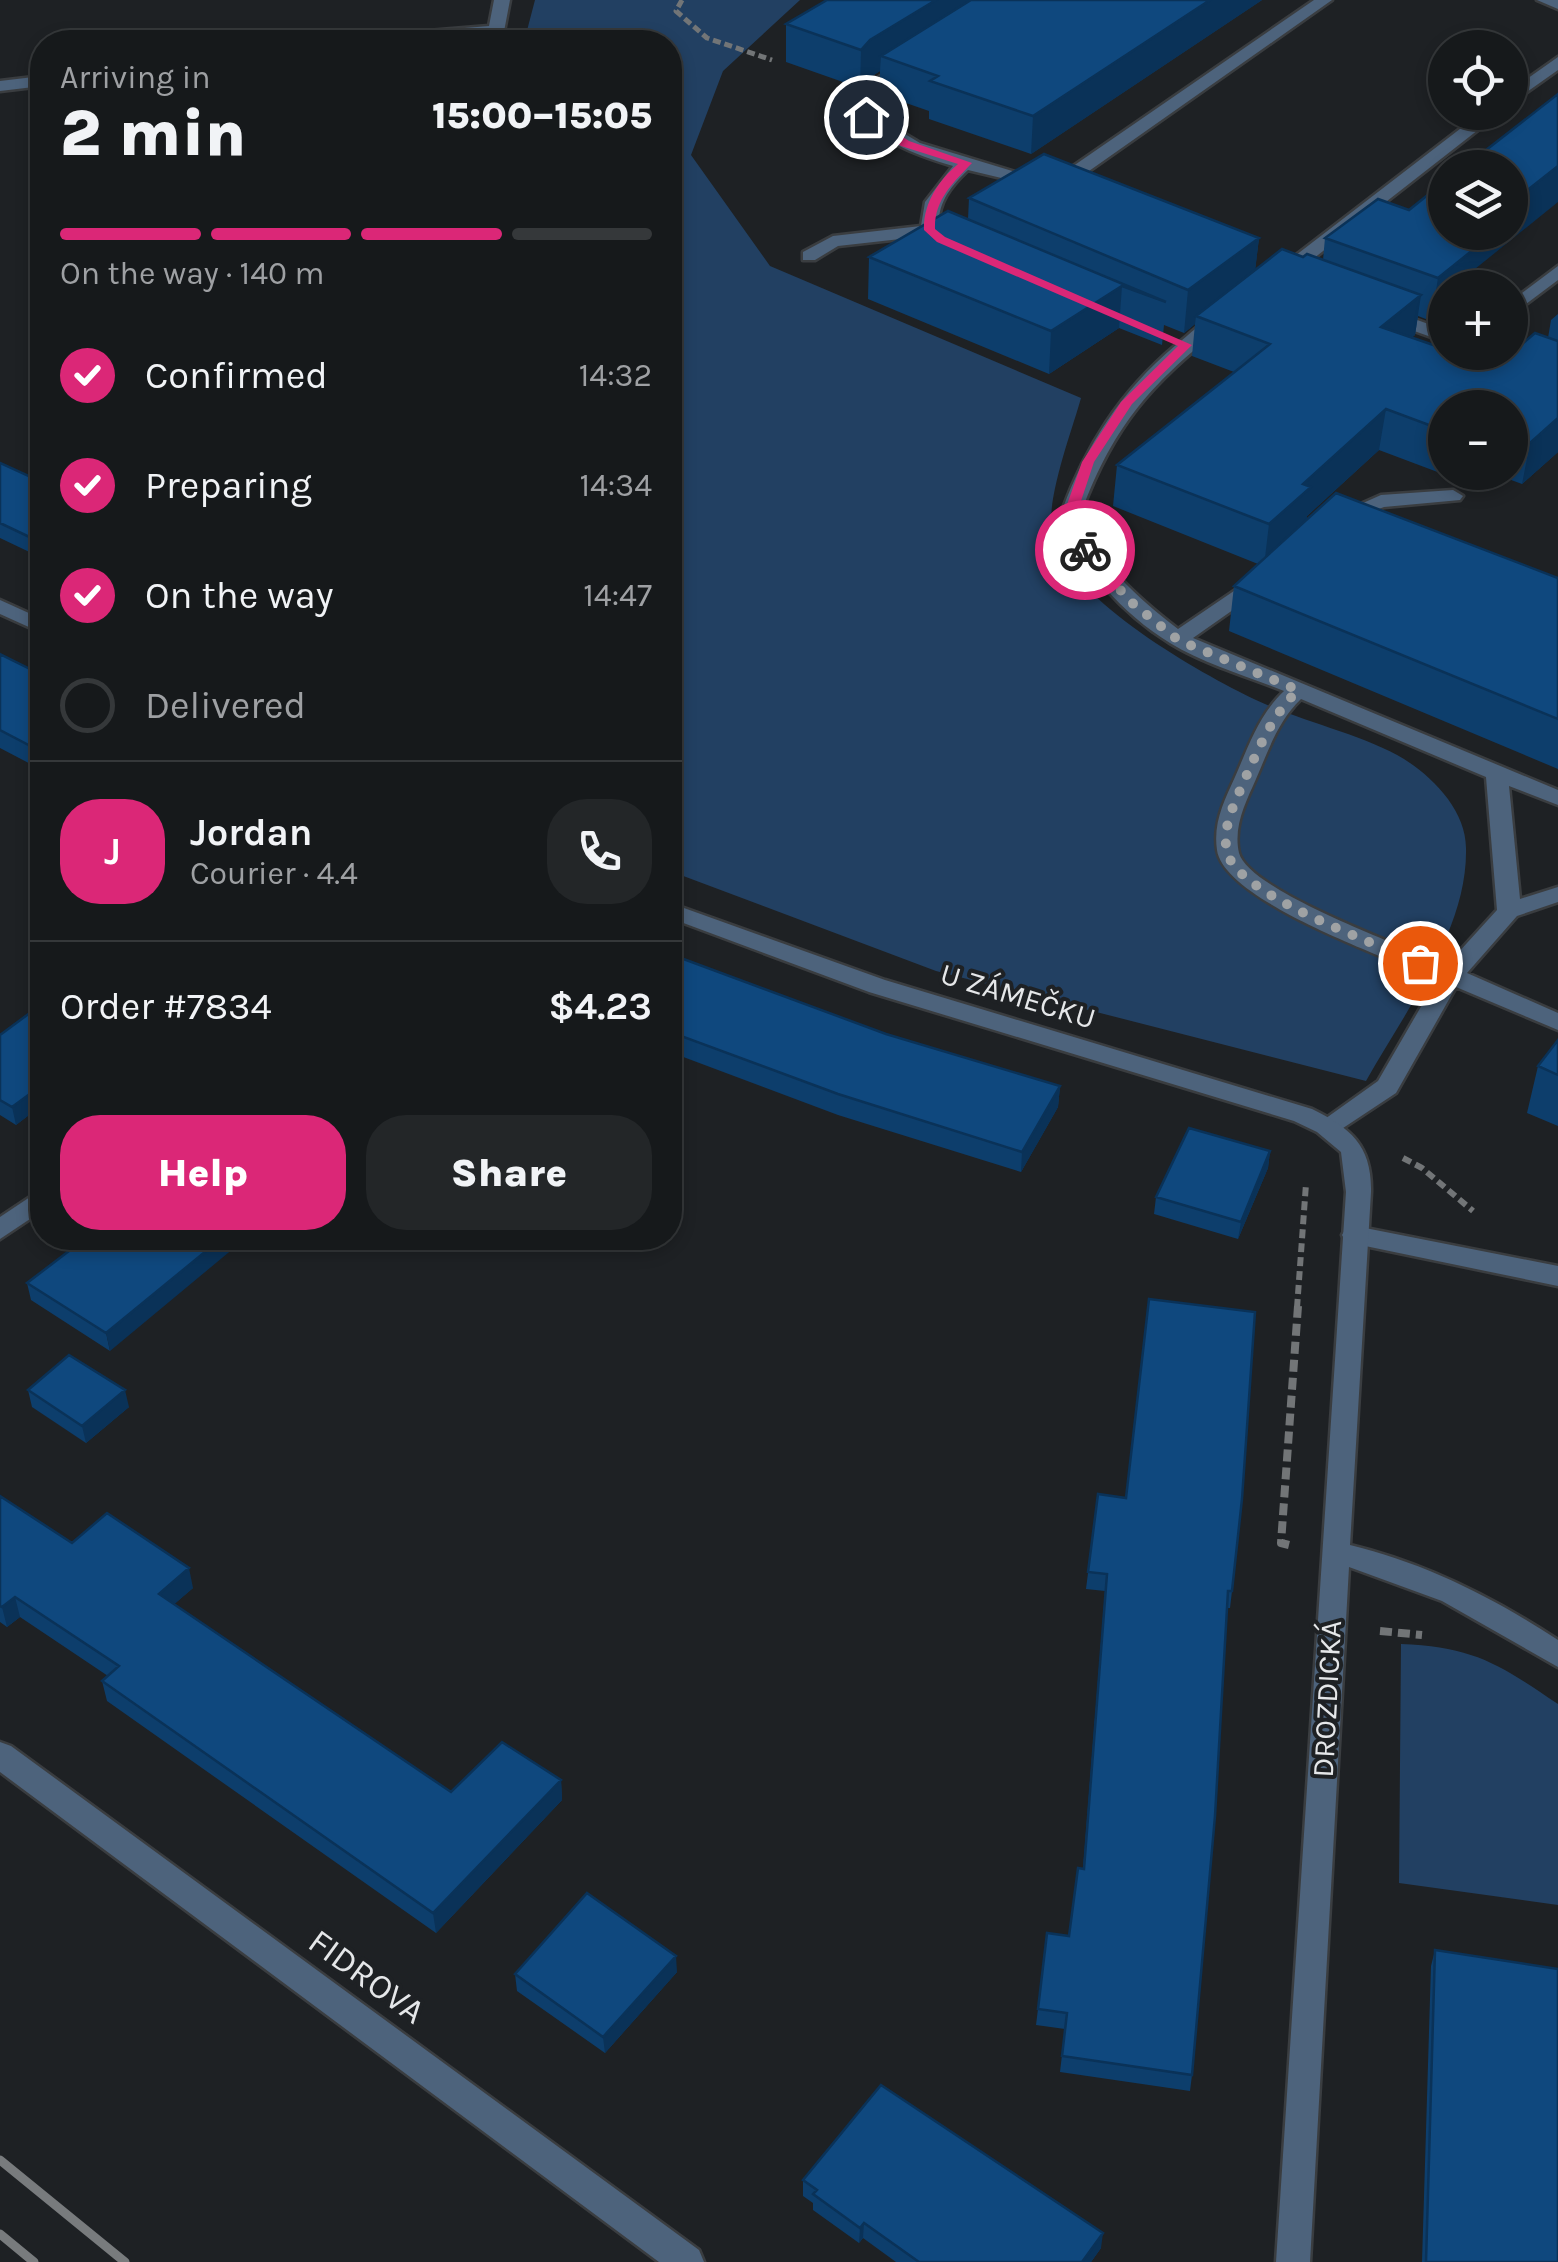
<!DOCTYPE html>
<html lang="en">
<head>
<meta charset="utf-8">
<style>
	body { margin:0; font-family:Karla,sans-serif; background:#232628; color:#f1f3f6; height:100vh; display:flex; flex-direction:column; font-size:38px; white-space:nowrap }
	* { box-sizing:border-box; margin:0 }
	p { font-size:32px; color:#9ea0a3 }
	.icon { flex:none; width:55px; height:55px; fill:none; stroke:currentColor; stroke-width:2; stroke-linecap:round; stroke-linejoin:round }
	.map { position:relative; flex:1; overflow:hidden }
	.sheet { position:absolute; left:30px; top:30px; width:652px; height:1220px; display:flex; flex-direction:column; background:#16191b; border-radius:40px; box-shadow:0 5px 15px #0003,0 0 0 2px #35383a }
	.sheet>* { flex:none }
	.fabs { position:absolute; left:1428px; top:30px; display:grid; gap:20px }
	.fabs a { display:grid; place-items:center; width:100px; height:100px; border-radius:50%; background:#16191b; box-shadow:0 5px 15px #0003,0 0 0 2px #35383a; font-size:50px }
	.pin { position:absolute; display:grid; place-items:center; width:85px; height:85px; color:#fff; margin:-42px; border:5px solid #fff; border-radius:50%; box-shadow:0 2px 10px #0007 }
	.courier { position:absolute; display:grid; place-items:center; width:100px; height:100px; margin:-50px; border:8px solid #db2777; border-radius:50%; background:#fff; color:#222; box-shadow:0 2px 12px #0007 }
	.overview em { font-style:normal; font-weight:800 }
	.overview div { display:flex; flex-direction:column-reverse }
	.overview { display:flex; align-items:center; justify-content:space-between; height:170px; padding:0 30px }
	h1 { font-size:65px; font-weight:800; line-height:75px }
	.bar { display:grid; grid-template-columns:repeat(4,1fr); gap:15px 10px; align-content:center; height:120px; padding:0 30px }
	.bar i { height:12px; border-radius:8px; background:#35383a }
	.bar .current { background:#db2777 }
	.bar p { grid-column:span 4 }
	.line { display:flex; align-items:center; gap:25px; padding:0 30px; border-top:2px solid #35383a }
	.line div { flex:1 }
	.round { display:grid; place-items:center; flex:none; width:105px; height:105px; border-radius:40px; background:#232628 }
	ol { padding:0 30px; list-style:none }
	li { display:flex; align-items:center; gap:30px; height:110px }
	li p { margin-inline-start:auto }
	li .icon { padding:10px; border-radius:50%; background:#db2777; color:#fff; stroke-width:4 }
	li:last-child { color:#9ea0a3 }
	li i { width:55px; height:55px; border:5px solid #35383a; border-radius:50% }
	.primary-button { display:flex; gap:20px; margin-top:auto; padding:20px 30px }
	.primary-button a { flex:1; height:115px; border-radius:40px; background:#db2777; color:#fff; font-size:40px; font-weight:800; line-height:115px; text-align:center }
	.primary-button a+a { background:#232628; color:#f1f3f6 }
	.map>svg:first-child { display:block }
</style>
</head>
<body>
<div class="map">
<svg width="1558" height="2262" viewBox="0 0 1558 2262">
	<rect width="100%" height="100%" fill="#1e2124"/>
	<path fill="#224062" d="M535,0H800L723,71L691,155L770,266L1081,398C1072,431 1043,506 1053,538C1074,602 1198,672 1256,700C1300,721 1365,735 1404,759C1434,778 1466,811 1466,848C1468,930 1405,1011 1366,1081L936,971L670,871V42H524Z
		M1401,1644C1474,1647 1499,1664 1558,1704V1905L1399,1883Z"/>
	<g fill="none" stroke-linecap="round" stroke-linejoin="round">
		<defs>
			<path id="service" d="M1314,0H1332L1062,190H1050V182Z
				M1537,0H1558V9Z
				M1558,57V70L1510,104V91Z
				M908,58L914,60V66L873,96L869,106L878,118L920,143L1048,182L1039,187L968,170C951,186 937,203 939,228L958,241V249H946L927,236L838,246L815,260H803V252L833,236L921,226L925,202L953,166C913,154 877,141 853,106L859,90Z
				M1482,112H1501L1286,280H1274V272Z
				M1558,266V280L1510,316V302Z
				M1384,308L1445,330V342L1378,318L1375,314Z
				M1220,314L1227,316V324C1152,381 1112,427 1080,516C1100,565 1137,597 1178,629L1253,578H1267L1270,582L1267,586L1193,638L1558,790V805L1509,786L1520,899L1558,887V902L1517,916L1467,973L1558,1013V1030L1456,987L1396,1093L1331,1136L1319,1127L1322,1121L1378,1081L1437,979C1390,959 1224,901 1217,850C1213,823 1224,801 1235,777C1249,745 1259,715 1284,691C1247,676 1204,664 1170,643C1123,614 1080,567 1060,516C1085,447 1119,393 1176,345C1189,335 1204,319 1220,314ZM1301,699L1486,777L1497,910L1447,965C1407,948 1249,891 1239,853C1233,826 1246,802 1256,779C1269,749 1278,721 1301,699Z
				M1483,352H1510L1558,370V382Z
				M1453,490L1463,496L1460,500L1384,507L1337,525L1327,519L1381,495Z
				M1355,1226L1558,1266V1286L1346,1242L1342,1235L1346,1228Z"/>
			<path id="minor" d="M494,0H510L502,42H486L487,36L406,42H347L355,37L489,26Z
				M42,76V86L0,91V81Z
				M0,600L42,619V633L0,614Z
				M670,903L885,980L1312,1109C1351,1128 1372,1146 1371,1192L1350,1545C1425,1563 1494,1598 1558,1640V1667L1442,1601L1349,1567L1310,2262H1276L1346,1192L1341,1152L1317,1132L1294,1121L869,992L670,918Z
				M42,1189V1211L0,1239V1217Z
				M0,1742L11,1746L699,2250L704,2262H659L0,1772Z"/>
		</defs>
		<use href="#service" stroke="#3a3d40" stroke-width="5"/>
		<use href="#minor" stroke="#3a3d40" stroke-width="5"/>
		<path stroke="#727577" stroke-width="5" stroke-dasharray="8 4" stroke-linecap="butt" d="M682,0L676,11L707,38L772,60
			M240,42L317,33"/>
		<path stroke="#727577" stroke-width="6" stroke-dasharray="9 5" stroke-linecap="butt" d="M1403,1158L1422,1168L1473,1211
			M1297,1308L1306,1184"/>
		<path stroke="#727577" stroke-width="8" stroke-dasharray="12 6" stroke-linecap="butt" d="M1289,1545L1281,1543L1298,1306
			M1380,1631L1422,1635"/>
		<use href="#service" fill="#4d637c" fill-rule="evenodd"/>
		<use href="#minor" fill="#4d637c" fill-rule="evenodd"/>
		<path stroke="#787b7d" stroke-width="9" d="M0,2160L125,2262
			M0,2234L34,2262"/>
	</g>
	<path fill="#0d3e6c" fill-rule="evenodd" d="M1262,0L1031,154L929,119V111L880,94V71L869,78L860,88L786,62V24Z
		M969,198L1259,238L1255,270L1303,257L1323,260L1325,238L1475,269L1431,321L1418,316L1415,335L1411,338L1495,367L1548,338L1551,320L1558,314V452L1522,484L1503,477L1488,491L1379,450L1307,516V520L1558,578V769L1229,631L1234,586L1258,564L1113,506L1117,465L1234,372L1192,356L1195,324L1184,333L1164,325L1162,345L1119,328L1049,374L868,299L869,257L968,219ZM1445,408H1510V472H1445Z
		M0,463L42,482V558L0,538Z
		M0,654L42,675V770L0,748Z
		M670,954L886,1034L1060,1086L1058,1107L1021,1172L838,1115L670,1052Z
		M42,1004V1105L16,1125L0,1115V1035Z
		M1558,1040V1126L1527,1113L1538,1066Z
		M1270,1151L1268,1168L1238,1239L1154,1214L1156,1197Z
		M86,1238L110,1351L31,1300L27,1283Z
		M28,1390L129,1407L86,1443L32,1407Z
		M1098,1494L1232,1591L1230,1608H1227L1192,2075L1190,2091L1060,2072L1065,2029L1036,2025L1038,2009L1069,1936L1083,1869L1105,1591L1086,1589Z
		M0,1496L72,1543L193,1588L174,1604L451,1792L561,1780L562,1800L436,1933L107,1701L102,1681L108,1676L20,1617L7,1627L0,1622Z
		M1435,1950L1558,2262H1422L1431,1966Z
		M677,1972L605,2053L517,1991L515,1974Z
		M803,2180L1101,2248L1091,2262H896L863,2238L859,2243L813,2210V2203L803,2196Z"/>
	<path fill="#0a3258" d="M936,0H995L881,56L880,71L869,78L860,88L861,50L870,40Z
		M1210,0H1262L1031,154L1033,116Z
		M1558,166V202L1475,269L1472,288H1445V310L1431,321L1438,278L1466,240L1475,232H1510V204Z
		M1259,238L1254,280L1196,316L1195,324L1184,333L1188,290Z
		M1122,286L1119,328L1049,374L1051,331Z
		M1421,295L1415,335L1375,367L1381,327Z
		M1386,409L1379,450L1307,516L1306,528L1264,566L1269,524L1303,484Z
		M1558,418V452L1522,484L1530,443Z
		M1492,472H1504L1503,477L1488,491Z
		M42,1085V1105L16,1125L12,1107Z
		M1060,1086L1058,1107L1021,1172L1022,1152Z
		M1270,1151L1268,1168L1238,1239L1241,1222Z
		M222,1238H246L110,1351L106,1333Z
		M125,1390L129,1407L86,1443L82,1426Z
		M189,1568L193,1588L163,1614L159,1594Z
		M15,1597L20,1617L7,1627L2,1607Z
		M561,1780L562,1800L436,1933L433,1913Z
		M676,1956L677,1972L605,2053L603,2037Z
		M864,2223L863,2238L859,2243L860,2228Z
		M1103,2233L1101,2248L1091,2262H1082Z"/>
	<path fill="#0f487e" stroke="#0a3258" stroke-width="2.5" d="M827,0H936L870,40L861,50L786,24Z
		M971,0H1210L1033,116L930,81L938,76L881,56Z
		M1558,94V166L1510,204V168H1463Z
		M1044,154L1259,238L1188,290L969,198Z
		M1445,181V232H1475L1466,240L1479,245L1438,278L1325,238L1378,199L1409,210Z
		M948,211L1166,302L1122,286L1051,331L869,257Z
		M1282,249L1303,257L1307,254L1421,295L1381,327L1445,349V352H1454L1495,367L1535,333L1558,341V418L1530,443L1510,437V408H1445V431L1386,409L1303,484L1311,487L1269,524L1117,465L1270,344L1196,316Z
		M0,463L42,482V543L0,523Z
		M1336,493L1558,578V719L1234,586Z
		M0,654L42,675V752L0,730Z
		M670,954L886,1034L1060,1086L1022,1152L838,1094L670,1032Z
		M42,1004V1085L12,1107L0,1100V1035Z
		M1558,1040V1075L1538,1066Z
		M1189,1128L1270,1151L1241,1222L1156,1197Z
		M86,1238H222L106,1333L27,1283Z
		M1149,1299L1255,1312L1242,1499L1232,1591H1228L1215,1816L1192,2075L1062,2056L1067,2013L1038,2009L1047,1933L1069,1936L1078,1868L1084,1869L1107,1574L1088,1572L1098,1494L1126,1498Z
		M69,1355L125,1390L82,1426L28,1390Z
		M0,1496L72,1543L107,1513L189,1568L159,1594L451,1792L502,1742L561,1780L433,1913L102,1681L119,1666L15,1597L2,1607L0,1606Z
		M587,1893L676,1956L603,2037L515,1974Z
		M1435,1950L1558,1969V2262H1426Z
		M881,2085L1103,2233L1082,2262H919L864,2223L860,2228L813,2194L817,2190L803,2180Z"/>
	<path fill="#db2777" d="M862,114H869L909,141L972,163C953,183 934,200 935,229L945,237L1192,345L1132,404L1094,462L1076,516L1090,552H1081L1063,516L1082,462L1121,402L1178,346L937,242L924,230C923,204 938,181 958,164L901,146L862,119Z"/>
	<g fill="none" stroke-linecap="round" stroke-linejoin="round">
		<path stroke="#9fa2a4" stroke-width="10" stroke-dasharray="0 18" d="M1085,550L1131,602L1178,640L1298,690C1271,717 1260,746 1244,781C1235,803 1220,830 1228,855C1243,897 1377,944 1420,963"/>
	</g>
	<g text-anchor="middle" stroke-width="8" stroke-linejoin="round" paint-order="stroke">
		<g font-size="30" fill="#e5e7e9" stroke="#1e2124">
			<text transform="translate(1018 996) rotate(17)" y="10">U ZÁMEČKU</text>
			<text transform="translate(1327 1699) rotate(-87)" y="10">DROZDICKÁ</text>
		</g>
		<g font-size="35" fill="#e5e7e9" stroke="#1e2124">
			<text transform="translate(367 1976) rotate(36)" y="12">FIDROVA</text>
		</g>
	</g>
</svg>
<div class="fabs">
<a><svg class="icon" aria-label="locate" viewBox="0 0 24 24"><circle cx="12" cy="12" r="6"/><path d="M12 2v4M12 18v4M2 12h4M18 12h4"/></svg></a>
<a><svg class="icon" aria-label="layers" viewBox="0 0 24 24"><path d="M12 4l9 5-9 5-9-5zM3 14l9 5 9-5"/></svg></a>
<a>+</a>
<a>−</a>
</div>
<div class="pin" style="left:1420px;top:963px;background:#ea580c"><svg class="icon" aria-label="bag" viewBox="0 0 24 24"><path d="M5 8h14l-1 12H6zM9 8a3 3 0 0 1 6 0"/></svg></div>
<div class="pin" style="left:866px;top:117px;background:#1f2937"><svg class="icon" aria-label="home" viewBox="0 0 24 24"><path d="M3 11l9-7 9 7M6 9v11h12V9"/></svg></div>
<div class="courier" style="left:1085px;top:550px"><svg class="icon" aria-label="bike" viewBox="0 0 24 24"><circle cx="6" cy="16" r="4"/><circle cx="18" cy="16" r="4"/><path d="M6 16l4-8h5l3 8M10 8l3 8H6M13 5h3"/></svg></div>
<section class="sheet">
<div class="overview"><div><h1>2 min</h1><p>Arriving in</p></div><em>15:00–15:05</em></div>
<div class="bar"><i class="current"></i><i class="current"></i><i class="current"></i><i></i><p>On the way · 140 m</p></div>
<ol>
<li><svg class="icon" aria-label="check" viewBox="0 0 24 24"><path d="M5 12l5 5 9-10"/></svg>Confirmed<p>14:32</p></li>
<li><svg class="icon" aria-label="check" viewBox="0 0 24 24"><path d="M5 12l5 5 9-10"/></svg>Preparing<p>14:34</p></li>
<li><svg class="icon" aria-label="check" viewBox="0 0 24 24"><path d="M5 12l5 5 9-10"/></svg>On the way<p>14:47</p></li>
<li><i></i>Delivered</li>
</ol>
<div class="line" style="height:180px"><b class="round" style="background:#db2777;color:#fff">J</b><div><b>Jordan</b><p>Courier · 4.4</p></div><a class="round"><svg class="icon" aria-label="phone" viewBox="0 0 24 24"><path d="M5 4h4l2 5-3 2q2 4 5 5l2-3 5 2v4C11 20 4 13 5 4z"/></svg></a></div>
<div class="line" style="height:130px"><div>Order #7834</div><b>$4.23</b></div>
<div class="primary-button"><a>Help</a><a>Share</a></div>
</section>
</div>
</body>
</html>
